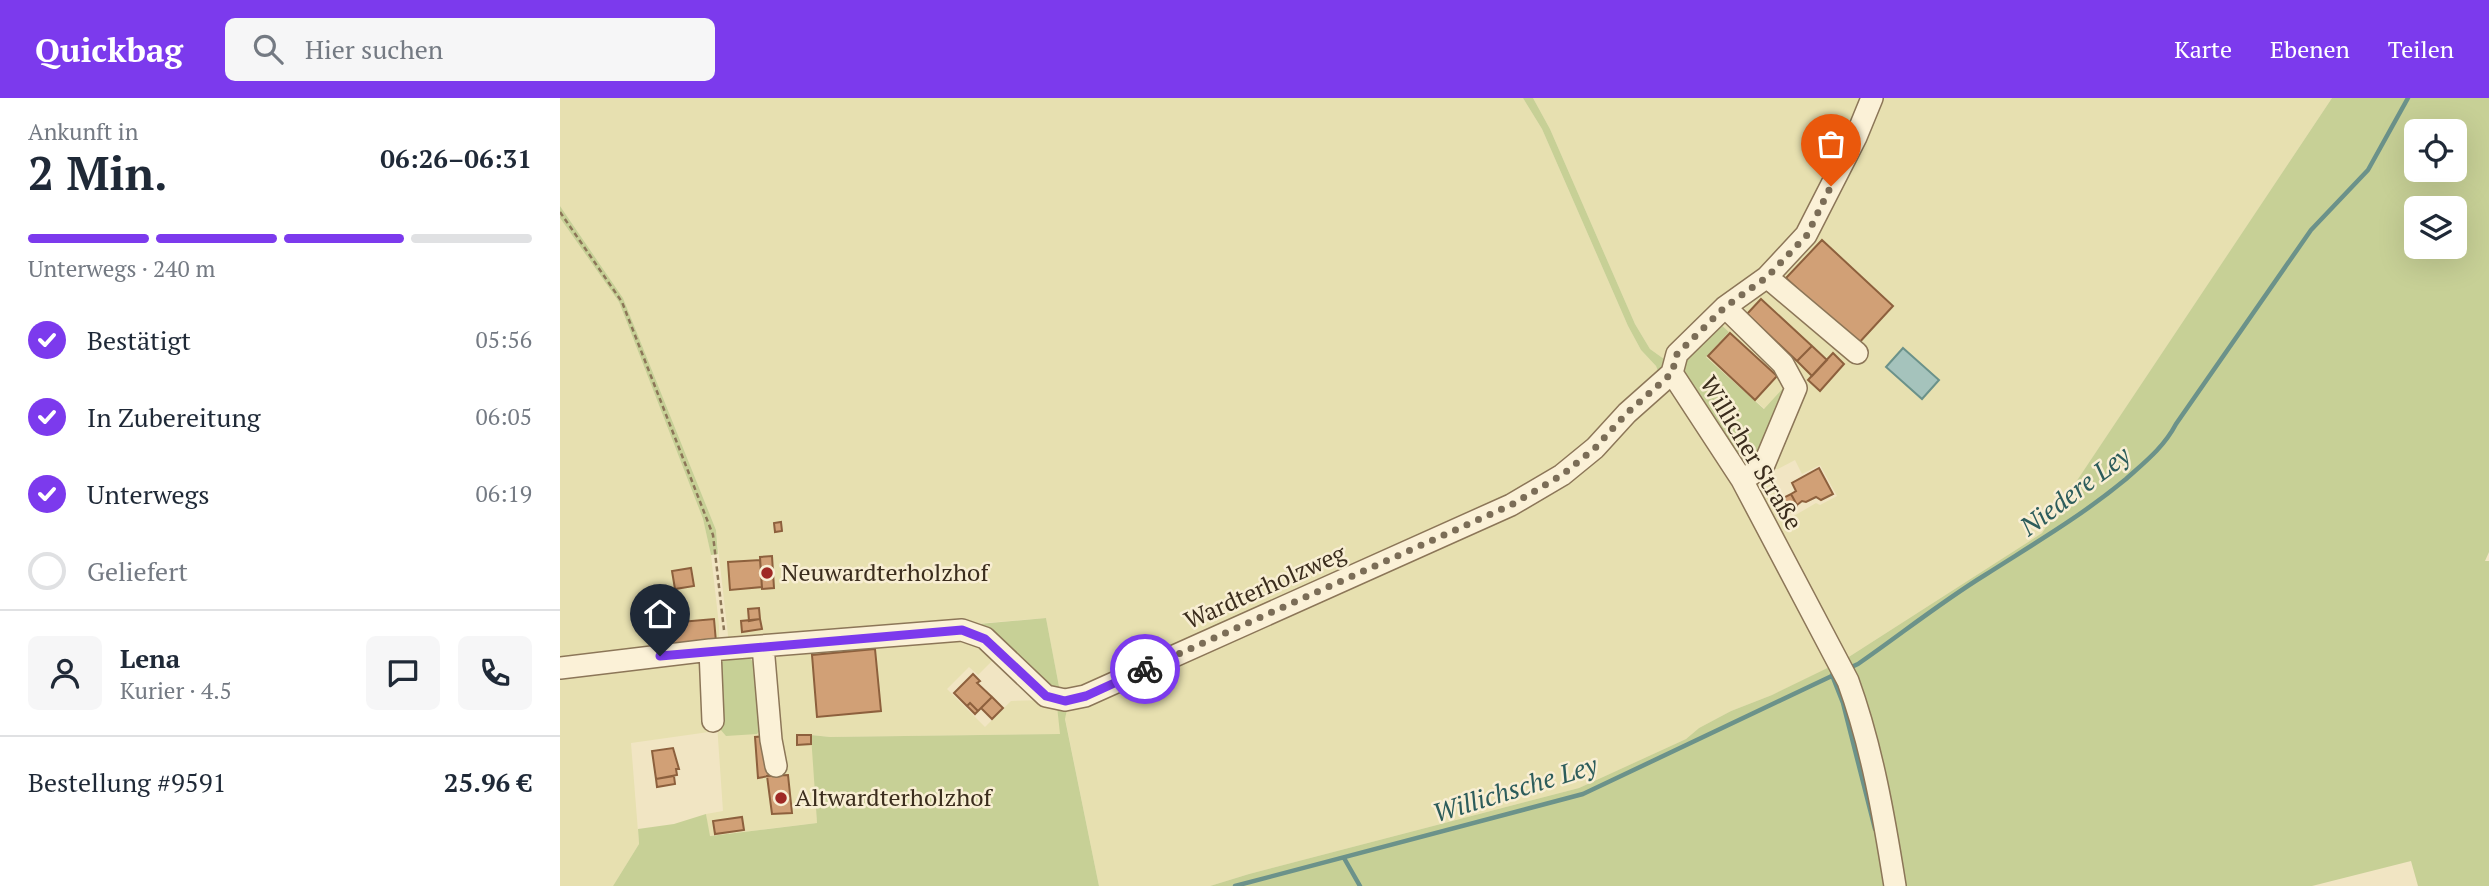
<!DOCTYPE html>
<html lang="de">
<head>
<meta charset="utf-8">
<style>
	body { margin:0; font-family:"PT Serif",serif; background:#f6f6f7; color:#1f2937; height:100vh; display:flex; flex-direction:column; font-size:26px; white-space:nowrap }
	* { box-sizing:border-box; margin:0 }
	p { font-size:23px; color:#747a83 }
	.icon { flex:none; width:38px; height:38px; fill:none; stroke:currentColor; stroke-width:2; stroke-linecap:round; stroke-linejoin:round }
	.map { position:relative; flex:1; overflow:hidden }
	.details { display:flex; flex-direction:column; background:#fff; width:560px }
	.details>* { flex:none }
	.fabs { position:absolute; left:1844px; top:21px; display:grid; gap:14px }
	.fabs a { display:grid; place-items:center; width:63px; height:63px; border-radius:10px; background:#fff; box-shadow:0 7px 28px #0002; font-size:35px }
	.pin { position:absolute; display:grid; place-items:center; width:60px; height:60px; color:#fff; margin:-72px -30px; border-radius:50% 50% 50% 0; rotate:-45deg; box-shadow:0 0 7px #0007 }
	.pin .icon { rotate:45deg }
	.courier { position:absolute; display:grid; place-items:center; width:70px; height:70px; margin:-35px; border:5px solid #7c3aed; border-radius:50%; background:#fff; color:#222; box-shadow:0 2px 9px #0007 }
	.head em { font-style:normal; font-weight:600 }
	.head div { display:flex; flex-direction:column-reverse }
	.head { display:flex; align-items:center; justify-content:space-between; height:119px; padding:0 28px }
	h1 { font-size:46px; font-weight:600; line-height:52px }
	.bar { display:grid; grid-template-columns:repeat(4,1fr); gap:10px 7px; align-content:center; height:84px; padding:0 28px }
	.bar i { height:9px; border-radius:5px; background:#e0e1e3 }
	.bar .on { background:#7c3aed }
	.bar p { grid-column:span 4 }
	.line { display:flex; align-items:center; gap:18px; padding:0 28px; border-top:2px solid #e0e1e3 }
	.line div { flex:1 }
	.round { display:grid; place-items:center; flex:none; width:74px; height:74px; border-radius:10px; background:#f6f6f7 }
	ol { padding:0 28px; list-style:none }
	li { display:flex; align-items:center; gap:21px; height:77px }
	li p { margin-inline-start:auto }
	li .icon { padding:7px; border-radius:50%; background:#7c3aed; color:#fff; stroke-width:4 }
	li:last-child { color:#747a83 }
	li i { width:38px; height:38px; border:4px solid #e0e1e3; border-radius:50% }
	header { display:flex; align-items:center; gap:42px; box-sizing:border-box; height:98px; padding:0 35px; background:#7c3aed; color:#fff }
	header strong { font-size:33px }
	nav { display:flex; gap:38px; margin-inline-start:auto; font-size:24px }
	.search { width:490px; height:63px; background:#f6f6f7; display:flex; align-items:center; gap:18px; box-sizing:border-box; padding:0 24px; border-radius:10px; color:#747a83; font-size:26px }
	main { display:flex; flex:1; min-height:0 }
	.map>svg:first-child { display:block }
</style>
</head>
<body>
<header>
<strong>Quickbag</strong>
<div class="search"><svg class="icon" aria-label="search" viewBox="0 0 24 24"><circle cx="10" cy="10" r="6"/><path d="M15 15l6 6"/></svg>Hier suchen</div>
<nav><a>Karte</a><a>Ebenen</a><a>Teilen</a></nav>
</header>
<main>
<section class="details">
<div class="head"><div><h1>2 Min.</h1><p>Ankunft in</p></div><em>06:26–06:31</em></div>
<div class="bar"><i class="on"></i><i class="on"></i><i class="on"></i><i></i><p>Unterwegs · 240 m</p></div>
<ol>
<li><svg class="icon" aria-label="check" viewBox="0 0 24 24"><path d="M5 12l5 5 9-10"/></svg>Bestätigt<p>05:56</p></li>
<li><svg class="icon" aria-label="check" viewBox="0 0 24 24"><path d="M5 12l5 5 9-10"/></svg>In Zubereitung<p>06:05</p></li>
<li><svg class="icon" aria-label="check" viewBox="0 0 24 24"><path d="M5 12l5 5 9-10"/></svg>Unterwegs<p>06:19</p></li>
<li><i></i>Geliefert</li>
</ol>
<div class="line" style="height:126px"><a class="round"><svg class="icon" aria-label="person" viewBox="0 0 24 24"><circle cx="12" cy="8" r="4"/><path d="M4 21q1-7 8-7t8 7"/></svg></a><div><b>Lena</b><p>Kurier · 4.5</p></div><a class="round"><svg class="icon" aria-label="chat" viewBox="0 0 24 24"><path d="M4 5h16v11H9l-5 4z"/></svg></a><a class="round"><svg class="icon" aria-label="phone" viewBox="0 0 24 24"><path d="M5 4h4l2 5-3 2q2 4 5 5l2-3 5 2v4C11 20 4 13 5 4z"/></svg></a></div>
<div class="line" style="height:91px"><div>Bestellung #9591</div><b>25.96 €</b></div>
</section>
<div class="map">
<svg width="1929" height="788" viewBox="0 0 1929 788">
	<rect width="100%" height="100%" fill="#f1e5c3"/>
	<path fill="#e7e0b0" d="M0,0H963L982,31L1068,228L1081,252L1096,268L1100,278L1032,347L966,394L501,599L486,520L169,546L156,432L63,200L0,108Z
		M973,0H1306L1240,133L1108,260L1104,261L1090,251L1075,226L990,31Z
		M1319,0H1772L1482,435L1284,562L1195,395L1197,381L1209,384L1218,399L1217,403L1227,422L1256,405L1260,407L1277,398L1260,367L1242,376L1235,362L1218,371L1208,372L1226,287L1205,311L1146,259L1169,234L1158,224L1223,171Z
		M0,120L59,204L143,421L151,457L159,527V547L0,567Z
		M1102,291H1113L1174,380L1273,568L1212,597L1171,613L1139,630L1126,641L1019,690L689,776L650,788H539L505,620L508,607L957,409Z
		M389,536L418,542L434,561L418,577L409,569L387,591L425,629L451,603L484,602L497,608L501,636L270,639L252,637L257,725L149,738L146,716L163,713L157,626L160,556Z
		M143,558L149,634L71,645L79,746L53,788H0V575Z"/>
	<path fill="#c7d096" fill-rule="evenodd" d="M963,0H973L990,31L1075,226L1090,251L1104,261L1108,260L1100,278L1096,268L1081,252L1068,228L982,31Z
		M1772,0H1929V454L1925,463H1929V788H1858L1851,763L1752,788H650L689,776L1019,690L1126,641L1139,630L1171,613L1212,597L1284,562L1482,435ZM1857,33H1895V72H1857ZM1857,110H1895V149H1857Z
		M0,108L63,200L156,432L158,456L151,457L143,421L59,204L0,120Z
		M1158,224L1169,234L1146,259L1204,311L1226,287L1229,304L1191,369L1180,368L1119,278L1120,260Z
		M486,520L501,599L407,527Z
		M168,558H188L194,565L203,628L197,636L166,638L160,631L159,567Z
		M508,607L505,621L539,788H53L79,746L78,731L114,726L146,716L150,738L257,725L251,637L270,639L500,636L497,608Z"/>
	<path fill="#a5c3bc" stroke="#6b928a" stroke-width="2" d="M1343,250L1379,282L1362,301L1326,269Z"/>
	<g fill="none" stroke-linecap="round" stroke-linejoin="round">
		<path stroke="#6b928a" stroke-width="4.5" d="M1287,571L1298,566C1340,537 1381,504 1425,477C1475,445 1520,419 1566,381C1585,364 1604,349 1616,326L1751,132L1808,72L1848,0
			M1272,577L1283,605L1315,731
			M784,760L800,788
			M675,788L1023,696L1276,576"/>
	</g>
	<path fill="#d1a076" stroke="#8d603d" stroke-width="2" d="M1262,142L1333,208L1297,247L1226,180Z
		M1201,201L1252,248L1237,263L1187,216Z
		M1170,235L1217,278L1195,302L1148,258Z
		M1252,248L1267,262L1252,278L1237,263Z
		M1273,255L1284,266L1260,293L1248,282Z
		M1259,370L1273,396L1261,402L1256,399L1246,404L1242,403L1237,407L1231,396L1236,393L1232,385Z
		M1231,396L1237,407L1236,410L1226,416L1219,402Z
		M221,424L222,433L215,434L214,425Z
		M212,458L214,490L202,491L200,459Z
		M200,462L202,489L170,492L168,464Z
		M131,470L134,488L115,491L112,473Z
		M199,510L200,521L189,523L188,511Z
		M154,521L156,544L100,549L98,526Z
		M200,521L202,531L182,534L181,523Z
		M315,551L321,613L257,619L252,557Z
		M413,576L420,583L417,585L432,599L418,613L410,605L407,608L394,595Z
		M432,599L443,610L432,621L421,610Z
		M410,605L418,613L415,616L407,608Z
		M237,637H251V646L237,647Z
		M206,638L209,678L198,680L195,639Z
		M113,650L119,671H116L117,677L96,681L92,653Z
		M228,677L232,715L212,716L207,678Z
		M114,678L115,686L97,689L96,681Z
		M182,719L184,732L155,736L153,723Z"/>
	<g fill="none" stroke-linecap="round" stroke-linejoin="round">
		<defs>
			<path id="minor" d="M1312,0L1296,39L1246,137L1207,179L1165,209L1117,256L1112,275L1182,382L1288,583C1312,649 1324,719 1335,788
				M1207,179L1297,255
				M1165,209L1223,266L1236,290L1203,369L1182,382
				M203,548L211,642L216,668
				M150,552L153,623
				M0,570L150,552L402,532L425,540L486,598L505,602L525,598L951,407L1002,377L1035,350L1067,315L1112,275"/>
		</defs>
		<use href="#minor" stroke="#8c7658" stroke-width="24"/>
		<path stroke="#8c7658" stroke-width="2.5" stroke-dasharray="5 3.5" stroke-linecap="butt" d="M0,114L62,204L153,437L164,532"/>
		<use href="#minor" stroke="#fbf1d7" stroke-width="21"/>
	</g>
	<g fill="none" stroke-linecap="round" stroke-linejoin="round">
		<path stroke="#7b6d57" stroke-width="7" stroke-dasharray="0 12.6" d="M585,571L951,407L1002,377L1035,350L1067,315L1112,275L1117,256L1165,209L1207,179L1247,137L1271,88"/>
		<path stroke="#7c3aed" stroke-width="9" d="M100,558L402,532L425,541L486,598L505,603L526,598L585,571"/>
	</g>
	<g fill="#9f2925" stroke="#f8eed3" stroke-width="2.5">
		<circle cx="207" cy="475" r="7"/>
		<circle cx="221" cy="700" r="7"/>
	</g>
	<g text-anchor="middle" stroke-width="5" stroke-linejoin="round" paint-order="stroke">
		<g font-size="24" fill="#3b2d1d" stroke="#f8eed3">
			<text transform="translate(1191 355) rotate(59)" y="8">Willicher Straße</text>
			<text transform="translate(705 489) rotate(-24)" y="8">Wardterholzweg</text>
		</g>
		<g font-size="24" fill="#3b2d1d" stroke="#f8eed3" text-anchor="start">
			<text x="221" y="483">Neuwardterholzhof</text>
			<text x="235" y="708">Altwardterholzhof</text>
		</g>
		<g font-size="26" font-style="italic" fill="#2c5c5b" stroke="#f8eed3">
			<text transform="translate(1515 393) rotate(-37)" y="9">Niedere Ley</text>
			<text transform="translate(955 691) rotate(-17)" y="9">Willichsche Ley</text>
		</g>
	</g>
</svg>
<div class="fabs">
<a><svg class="icon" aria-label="locate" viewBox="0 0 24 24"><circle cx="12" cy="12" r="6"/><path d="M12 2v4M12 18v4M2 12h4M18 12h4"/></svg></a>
<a><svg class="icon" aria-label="layers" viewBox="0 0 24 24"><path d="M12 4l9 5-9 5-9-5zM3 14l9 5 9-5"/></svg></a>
</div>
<div class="pin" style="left:1271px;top:88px;background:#ea580c"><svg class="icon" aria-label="bag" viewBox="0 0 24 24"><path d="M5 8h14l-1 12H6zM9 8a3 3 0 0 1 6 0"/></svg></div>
<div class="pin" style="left:100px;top:558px;background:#1f2937"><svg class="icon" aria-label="home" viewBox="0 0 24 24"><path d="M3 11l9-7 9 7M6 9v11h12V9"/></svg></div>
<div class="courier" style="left:585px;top:571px"><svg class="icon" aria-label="bike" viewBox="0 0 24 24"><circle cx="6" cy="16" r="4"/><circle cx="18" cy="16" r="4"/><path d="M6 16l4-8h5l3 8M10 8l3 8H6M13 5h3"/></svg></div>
</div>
</main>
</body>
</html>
